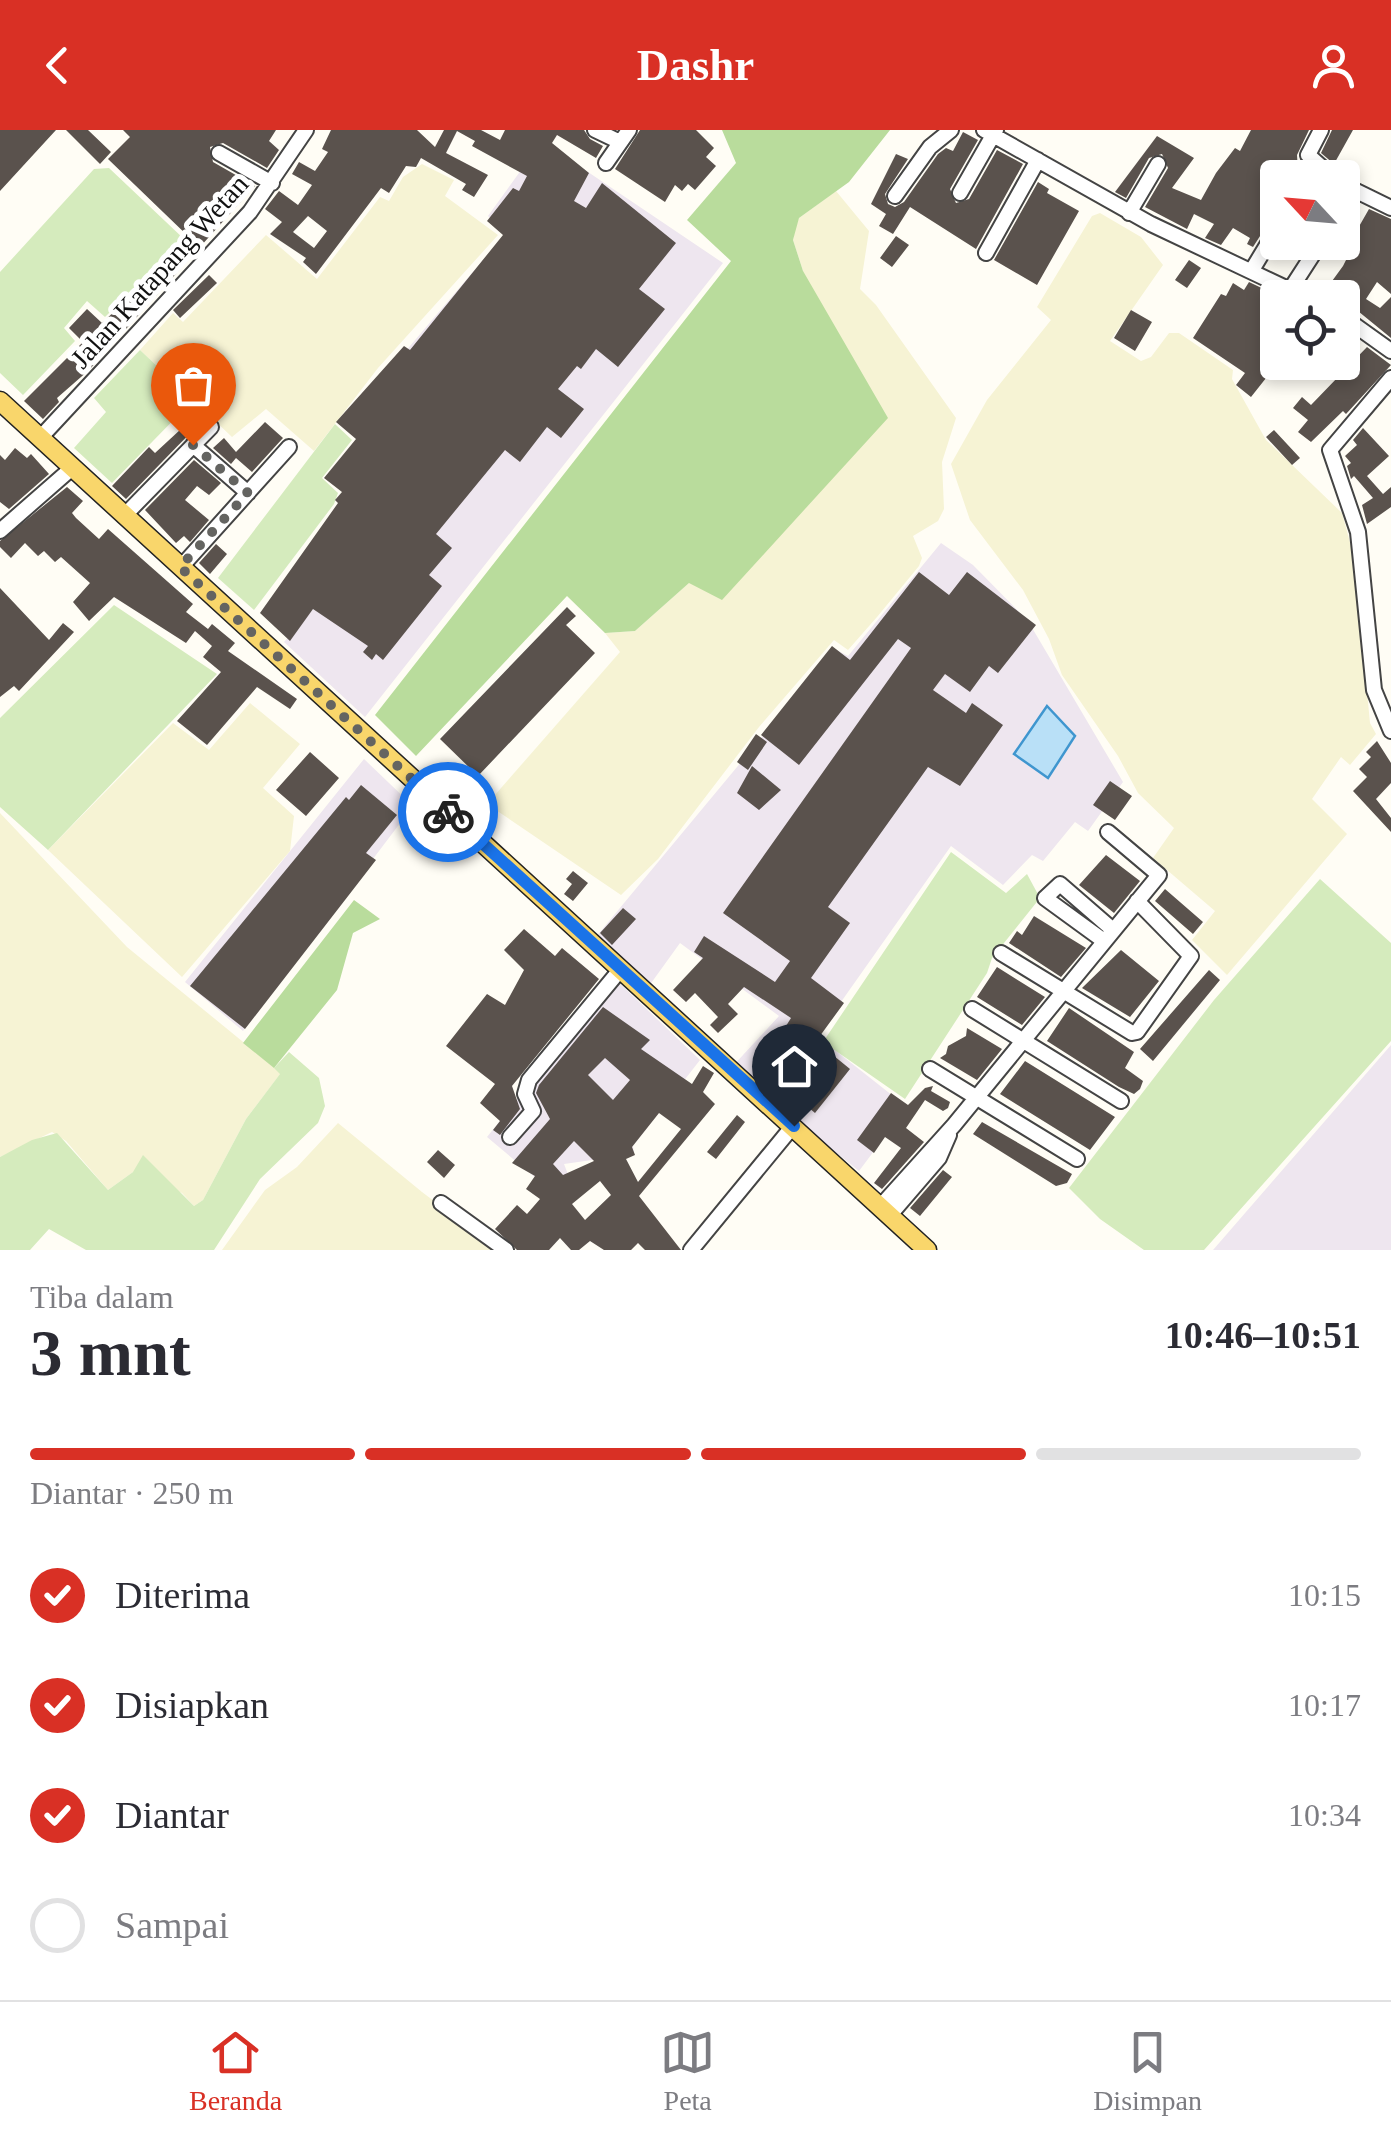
<!DOCTYPE html>
<html lang="id">
<head>
<meta charset="utf-8">
<style>
	body { margin:0; font-family:Georgia,serif; background:#f2f2f3; color:#2b2b33; height:100vh; display:flex; flex-direction:column; font-size:38px; white-space:nowrap }
	* { box-sizing:border-box; margin:0 }
	p { font-size:32px; color:#7c7c81 }
	.icon { flex:none; width:55px; height:55px; fill:none; stroke:currentColor; stroke-width:2; stroke-linecap:round; stroke-linejoin:round }
	.map { position:relative; height:1120px; overflow:hidden }
	.sheet { display:flex; flex-direction:column; background:#fff; flex:1 }
	.sheet>* { flex:none }
	.needle { width:65px; rotate:296deg }
	.tools { position:absolute; left:1260px; top:30px; display:grid; gap:20px }
	.tools a { display:grid; place-items:center; width:100px; height:100px; border-radius:10px; background:#fff; box-shadow:0 5px 15px #0003; font-size:50px }
	.pin { position:absolute; display:grid; place-items:center; width:85px; height:85px; color:#fff; margin:-102px -42px; border-radius:50% 50% 50% 0; rotate:-45deg; box-shadow:0 0 10px #0007 }
	.pin .icon { rotate:45deg }
	.courier { position:absolute; display:grid; place-items:center; width:100px; height:100px; margin:-50px; border:8px solid #1a73e8; border-radius:50%; background:#fff; color:#222; box-shadow:0 2px 12px #0007 }
	.head em { font-style:normal; font-weight:800 }
	.head div { display:flex; flex-direction:column-reverse }
	.head { display:flex; align-items:center; justify-content:space-between; height:170px; padding:0 30px }
	h1 { font-size:65px; font-weight:800; line-height:75px }
	.bar { display:grid; grid-template-columns:repeat(4,1fr); gap:15px 10px; align-content:center; height:120px; padding:0 30px }
	.bar i { height:12px; border-radius:8px; background:#e1e1e2 }
	.bar .active { background:#d93025 }
	.bar p { grid-column:span 4 }
	ol { padding:0 30px; list-style:none }
	li { display:flex; align-items:center; gap:30px; height:110px }
	li p { margin-inline-start:auto }
	li .icon { padding:10px; border-radius:50%; background:#d93025; color:#fff; stroke-width:4 }
	li:last-child { color:#7c7c81 }
	li i { width:55px; height:55px; border:5px solid #e1e1e2; border-radius:50% }
	header { display:flex; justify-content:space-between; align-items:center; height:130px; padding:0 30px; background:#d93025; color:#fff; font-size:45px; font-weight:800 }
	.dock { display:flex; justify-content:space-around; align-items:center; height:140px; border-top:2px solid #e1e1e2; background:#fff; font-size:28px; color:#7c7c81 }
	.dock a { display:grid; justify-items:center; gap:5px }
	.dock .active { color:#d93025 }
	.map>svg:first-child { display:block }
</style>
</head>
<body>
<header><svg class="icon" aria-label="back" viewBox="0 0 24 24"><path d="M15 5l-7 7 7 7"/></svg>Dashr<svg class="icon" aria-label="person" viewBox="0 0 24 24"><circle cx="12" cy="8" r="4"/><path d="M4 21q1-7 8-7t8 7"/></svg></header>
<div class="map">
<svg width="1391" height="1120" viewBox="0 0 1391 1120">
	<rect width="100%" height="100%" fill="#fffdf5"/>
	<path fill="#eee6ef" d="M542,11L723,133L365,587L284,512L376,408L359,310L343,295L505,104L488,86Z
		M941,413L973,435L1028,491L1123,652L1088,701L1075,692L1043,731L1032,725L1003,755L951,716L817,906L907,977L859,1041L731,938L779,886L680,813L649,856L595,808L835,519L848,526Z
		M364,629L413,676L243,901L185,852Z
		M614,848L700,930L633,1016L634,1024L564,1034L571,1052L556,1065L487,1007Z
		M1391,915V1120H1213Z"/>
	<path fill="#f6f3d4" d="M422,34L454,50L445,66L498,105L378,238L314,321L266,279L232,307L140,220L173,183L183,192L266,105L317,149L380,67L389,71L403,47Z
		M836,61L869,101L860,159L876,175L956,288L942,332L944,379L938,391L913,406L922,428L919,436L877,487L848,520L834,510L759,597L658,729L621,765L487,674L620,522L605,503L635,501L689,453L803,141L793,110L795,98L799,88Z
		M1100,83L1141,107L1163,135L1110,211L1141,231L1151,227L1169,203H1179L1233,240L1232,249L1266,310L1342,383L1354,427L1370,593L1376,604L1350,635L1341,627L1312,669L1347,704L1227,845L1192,810L1215,781L1153,728L1174,698L1138,663L1118,626L1062,545L1049,509L1023,460L970,390L951,334L987,270L1051,190L1037,177L1092,86Z
		M250,573L300,614L263,658L294,686L290,721L182,847L48,720L173,593L209,620Z
		M0,683L127,817L281,943L246,989L203,1070L194,1076L182,1063L133,1042L108,1060L66,1011L52,1002L0,1027Z
		M338,993L422,1062L499,1120H222L265,1060L297,1037Z"/>
	<path fill="#d5ebbd" d="M109,38L184,109L105,187L87,171L64,198L75,211L23,265L0,243V142L94,39Z
		M140,220L193,270L112,353L74,318L106,282L94,268Z
		M335,294L352,310L322,348L338,363L334,374L254,480L218,448Z
		M114,475L217,544L48,720L0,677V588Z
		M951,722L1006,763L1027,744L1040,768L992,828L987,843L905,969L823,912Z
		M1320,749L1391,813V911L1204,1120H1144L1100,1089L1069,1058L1214,870Z
		M289,922L319,948L325,976L318,993L260,1049L214,1120H86L49,1099L30,1120H0V1027L32,1010L57,1003L108,1060L133,1042L143,1025L194,1076L203,1070L246,989L280,944L274,938Z"/>
	<path fill="#b9dc9c" d="M722,0H890L849,52L799,88L793,110L803,141L888,288L722,470L689,453L635,501L605,503L567,466L416,626L375,585L731,131L687,90L736,33Z
		M354,770L380,789L353,803L337,860L274,938L243,913Z"/>
	<path fill="#b9e0f7" stroke="#3f96cf" stroke-width="2.5" d="M1047,576L1075,606L1048,648L1014,624Z"/>
	<path fill="#5a524d" fill-rule="evenodd" d="M0,0H56L0,61Z
		M66,0H88L111,22L100,34Z
		M123,0H276L269,11L279,20L267,38L223,13L210,17L213,32L255,56L89,240L57,268L59,272L43,289L24,271L83,212L69,198L87,179L102,193L191,109L108,29L130,7Z
		M331,0H417L435,17L444,0H481L500,10L505,0H584L590,9L603,16L596,28L557,5L552,13L589,43L574,71L586,78L602,53L676,113L639,159L665,179L618,237L596,219L581,239L577,236L558,259L584,279L561,308L547,297L520,332L505,320L436,404L452,418L429,445L442,456L383,530L376,524L372,530L363,522L368,516L313,479L290,511L260,483L338,373L335,370L342,362L324,348L356,309L336,292L404,216L410,220L503,105L487,91L513,58L519,61L527,46L472,16L475,11L457,1L446,23L488,45L474,67L462,60L466,54L421,28L416,37L406,36L389,63L381,58L316,144L303,132L306,128L270,104L282,92L265,79L279,61L298,75L312,55L292,44L299,32L315,41L328,22L322,19ZM308,86L327,101L314,118L293,102Z
		M640,0H696L714,18L706,27L716,36L695,60L688,54L682,61L675,55L665,72L615,39Z
		M1251,0H1309L1297,25L1298,41L1308,48H1278V86L1269,92L1253,117L1247,114L1250,108L1233,98L1221,115L1205,108L1214,94L1194,84L1187,99L1145,77L1168,38L1162,24L1149,28L1126,68L1115,62L1157,6L1194,28L1172,58L1201,70L1216,43L1235,18L1240,21Z
		M1332,0H1353L1334,34L1321,23Z
		M963,2L978,10L950,59L956,73L969,69L997,20L1023,34L976,119L910,77L893,104L879,96L886,84L871,74L896,24L908,29L885,64L888,74L895,77L904,72L938,24L946,18L953,21Z
		M1038,52L1049,59L1047,63L1079,81L1037,155L994,130Z
		M1369,79L1391,89V164L1377,152L1366,169L1380,178L1391,167V208L1342,168H1327L1331,161L1327,158L1343,136L1353,116L1349,114Z
		M896,106L909,115L892,137L880,128Z
		M1281,112H1308L1298,128L1286,121L1282,129L1274,125Z
		M1189,130L1201,138L1187,158L1175,150Z
		M209,145L217,153L180,188L173,180Z
		M1249,152L1278,166V233L1251,267L1236,255L1245,243L1193,208L1221,164L1226,166L1233,153L1244,160Z
		M1131,180L1152,192L1135,221L1114,208Z
		M1367,217L1391,235L1346,284L1343,281L1311,312L1298,302L1308,290L1293,278L1302,267L1311,275Z
		M189,284L199,294L126,369L112,356L149,317L155,323L181,299L178,295Z
		M265,292L283,308L252,342L236,328L231,334L213,318L224,308L236,322Z
		M1363,298L1389,326L1367,346L1383,364L1391,357V377L1367,394L1362,375L1373,368L1354,346L1351,349L1347,336L1351,333L1345,326L1357,315L1353,310Z
		M1274,300L1300,328L1292,335L1266,307Z
		M15,318L27,328L31,324L49,344L9,379L0,372V325L5,330Z
		M194,330L221,353L209,365L197,356L185,370L209,390L190,412L184,406L176,413L145,380Z
		M67,357L83,371L72,383L76,388L99,409L108,399L193,474L186,482L208,499L212,494L235,513L228,521L297,569L290,579L257,557L207,615L177,591L221,542L203,527L212,516L195,501L186,513L114,467L89,491L73,472L90,453L61,427L55,432L44,421L38,426L25,413L11,428L0,417V411Z
		M216,414L227,424L210,444L199,433Z
		M919,442L949,465L967,442L1036,495L998,543L989,536L970,562L945,544L933,560L966,583L972,573L1003,595L960,656L928,637L828,777L850,793L811,848L844,873L817,910L802,899L785,919L776,912L791,888L744,857L728,874L738,884L718,903L710,895L718,887L695,863L686,872L673,860L703,828L694,822L704,806L775,852L790,831L723,783L911,518L898,509L799,635L761,605L832,516L850,530Z
		M0,458L49,510L63,493L74,502L19,561L14,556L0,567Z
		M567,477L576,486L566,495L595,523L478,646L440,609Z
		M756,604L767,612L748,640L737,632Z
		M1377,611L1391,633V653L1376,669L1391,688V702L1353,661L1367,647L1359,639L1371,627L1366,622Z
		M310,622L339,648L306,686L276,660Z
		M752,636L781,660L759,680L737,663Z
		M1110,651L1132,666L1115,690L1093,675Z
		M361,655L397,685L366,723L376,730L245,899L190,856L346,667L349,670Z
		M1106,725L1140,751L1114,783L1079,755Z
		M573,741L588,753L573,771L564,764L572,754L566,749Z
		M1165,759L1203,792L1193,804L1155,771Z
		M623,778L636,789L612,815L600,803Z
		M1034,786L1086,818L1061,847L1009,813L1017,801L1022,805Z
		M524,799L555,826L562,818L599,849L512,956L520,979L500,1005L493,1000L500,991L480,973L495,954L446,916L487,864L505,875L524,840L504,820Z
		M1121,820L1159,851L1130,887L1082,858Z
		M997,837L1045,867L1022,895L977,867Z
		M1209,840L1220,850L1153,931L1140,919Z
		M603,877L650,910L641,919L692,954L703,936L714,943L703,962L715,974L639,1066L681,1120H645L638,1113L631,1120H604L590,1111L579,1120H571L560,1108L549,1120H517L495,1099L517,1075L527,1084L540,1069L526,1059L535,1046L512,1033L550,989L536,963L539,955ZM605,928L630,950L613,970L588,945ZM659,983L681,999L638,1052L626,1029L635,1025L632,1017ZM574,1011L594,1031L563,1045L553,1034ZM600,1051L611,1065L585,1090L572,1074Z
		M1069,878L1134,922L1125,938L1143,951L1140,959L1134,964L1119,957L1047,911Z
		M967,898L1002,919L977,950L940,928L946,924L948,916L966,906Z
		M823,917L850,939L815,983L788,960Z
		M1025,931L1115,987L1090,1020L1000,964Z
		M933,956L931,961L950,972L948,978L943,981L925,970L906,998L924,1012L882,1059L874,1053L901,1018L885,1007L874,1023L857,1010L891,963L908,975L925,958Z
		M737,985L745,992L716,1029L707,1022Z
		M982,992L1072,1044L1067,1053L1056,1056L973,1004Z
		M438,1020L455,1035L444,1048L427,1032Z
		M943,1040L952,1047L920,1086L910,1078Z"/>
	<g fill="none" stroke-linecap="round" stroke-linejoin="round">
		<defs>
			<path id="minor" d="M595,0L620,12
				M984,0L1151,94L1307,168
				M1321,0L1308,25L1334,48
				M219,23L272,53
				M606,33L629,0
				M1342,54L1391,78
				M960,63L996,0
				M895,66L930,17L951,0
				M1342,82L1355,62
				M1129,83L1158,34
				M986,123L1038,30
				M1252,140L1278,97
				M1290,160L1321,112
				M1342,186L1391,221
				M1391,248L1330,320L1358,402L1374,560L1391,601
				M40,308L250,82L306,0
				M193,315L248,363
				M124,386L211,297
				M0,401L72,338
				M181,437L289,317
				M1104,811L1045,768L1060,754L1113,800
				M1001,823L1132,903L1137,902L1191,826L1137,771
				M972,879L1121,971
				M930,939L1077,1029
				M510,1007L533,981L525,964L529,950L620,840
				M441,1073L506,1120
				M880,1077L954,995L1159,745L1108,702
				M890,1085L939,1028L949,1005
				M691,1120L793,996"/>
			<path id="major" d="M0,271L927,1120"/>
		</defs>
		<use href="#minor" stroke="#444" stroke-width="18"/>
		<use href="#major" stroke="#222" stroke-width="21"/>
		<use href="#minor" stroke="#fff" stroke-width="14"/>
		<use href="#major" stroke="#f9d66b" stroke-width="18"/>
	</g>
	<g fill="none" stroke-linecap="round" stroke-linejoin="round">
		<path stroke="#646461" stroke-width="10" stroke-dasharray="0 18" d="M193,315L248,363L180,437L448,682"/>
		<path stroke="#1a73e8" stroke-width="12" d="M448,682L794,996"/>
	</g>
	<g text-anchor="middle" stroke-width="10" stroke-linejoin="round" paint-order="stroke">
		<g font-size="28" fill="#111" stroke="#fff">
			<text transform="translate(159 141) rotate(-48)" y="10">Jalan Katapang Wetan</text>
		</g>
	</g>
</svg>
<div class="tools">
<a><svg class="needle" viewBox="-14 -14 28 28"><path d="M0-13l5 13h-10z" fill="#e53935"/><path d="M0 13l5-13h-10z" fill="#7c7c81"/></svg></a>
<a><svg class="icon" aria-label="locate" viewBox="0 0 24 24"><circle cx="12" cy="12" r="6"/><path d="M12 2v4M12 18v4M2 12h4M18 12h4"/></svg></a>
</div>
<div class="pin" style="left:193px;top:315px;background:#ea580c"><svg class="icon" aria-label="bag" viewBox="0 0 24 24"><path d="M5 8h14l-1 12H6zM9 8a3 3 0 0 1 6 0"/></svg></div>
<div class="pin" style="left:794px;top:996px;background:#1f2937"><svg class="icon" aria-label="home" viewBox="0 0 24 24"><path d="M3 11l9-7 9 7M6 9v11h12V9"/></svg></div>
<div class="courier" style="left:448px;top:682px"><svg class="icon" aria-label="bike" viewBox="0 0 24 24"><circle cx="6" cy="16" r="4"/><circle cx="18" cy="16" r="4"/><path d="M6 16l4-8h5l3 8M10 8l3 8H6M13 5h3"/></svg></div>
</div>
<section class="sheet">
<div class="head"><div><h1>3 mnt</h1><p>Tiba dalam</p></div><em>10:46–10:51</em></div>
<div class="bar"><i class="active"></i><i class="active"></i><i class="active"></i><i></i><p>Diantar · 250 m</p></div>
<ol>
<li><svg class="icon" aria-label="check" viewBox="0 0 24 24"><path d="M5 12l5 5 9-10"/></svg>Diterima<p>10:15</p></li>
<li><svg class="icon" aria-label="check" viewBox="0 0 24 24"><path d="M5 12l5 5 9-10"/></svg>Disiapkan<p>10:17</p></li>
<li><svg class="icon" aria-label="check" viewBox="0 0 24 24"><path d="M5 12l5 5 9-10"/></svg>Diantar<p>10:34</p></li>
<li><i></i>Sampai</li>
</ol>
</section>
<nav class="dock">
<a class="active"><svg class="icon" aria-label="home" viewBox="0 0 24 24"><path d="M3 11l9-7 9 7M6 9v11h12V9"/></svg>Beranda</a>
<a><svg class="icon" aria-label="map" viewBox="0 0 24 24"><path d="M3 6l6-2 6 2 6-2v14l-6 2-6-2-6 2zM9 4v14M15 6v14"/></svg>Peta</a>
<a><svg class="icon" aria-label="saved" viewBox="0 0 24 24"><path d="M7 4h10v16l-5-4-5 4z"/></svg>Disimpan</a>
</nav>
</body>
</html>
